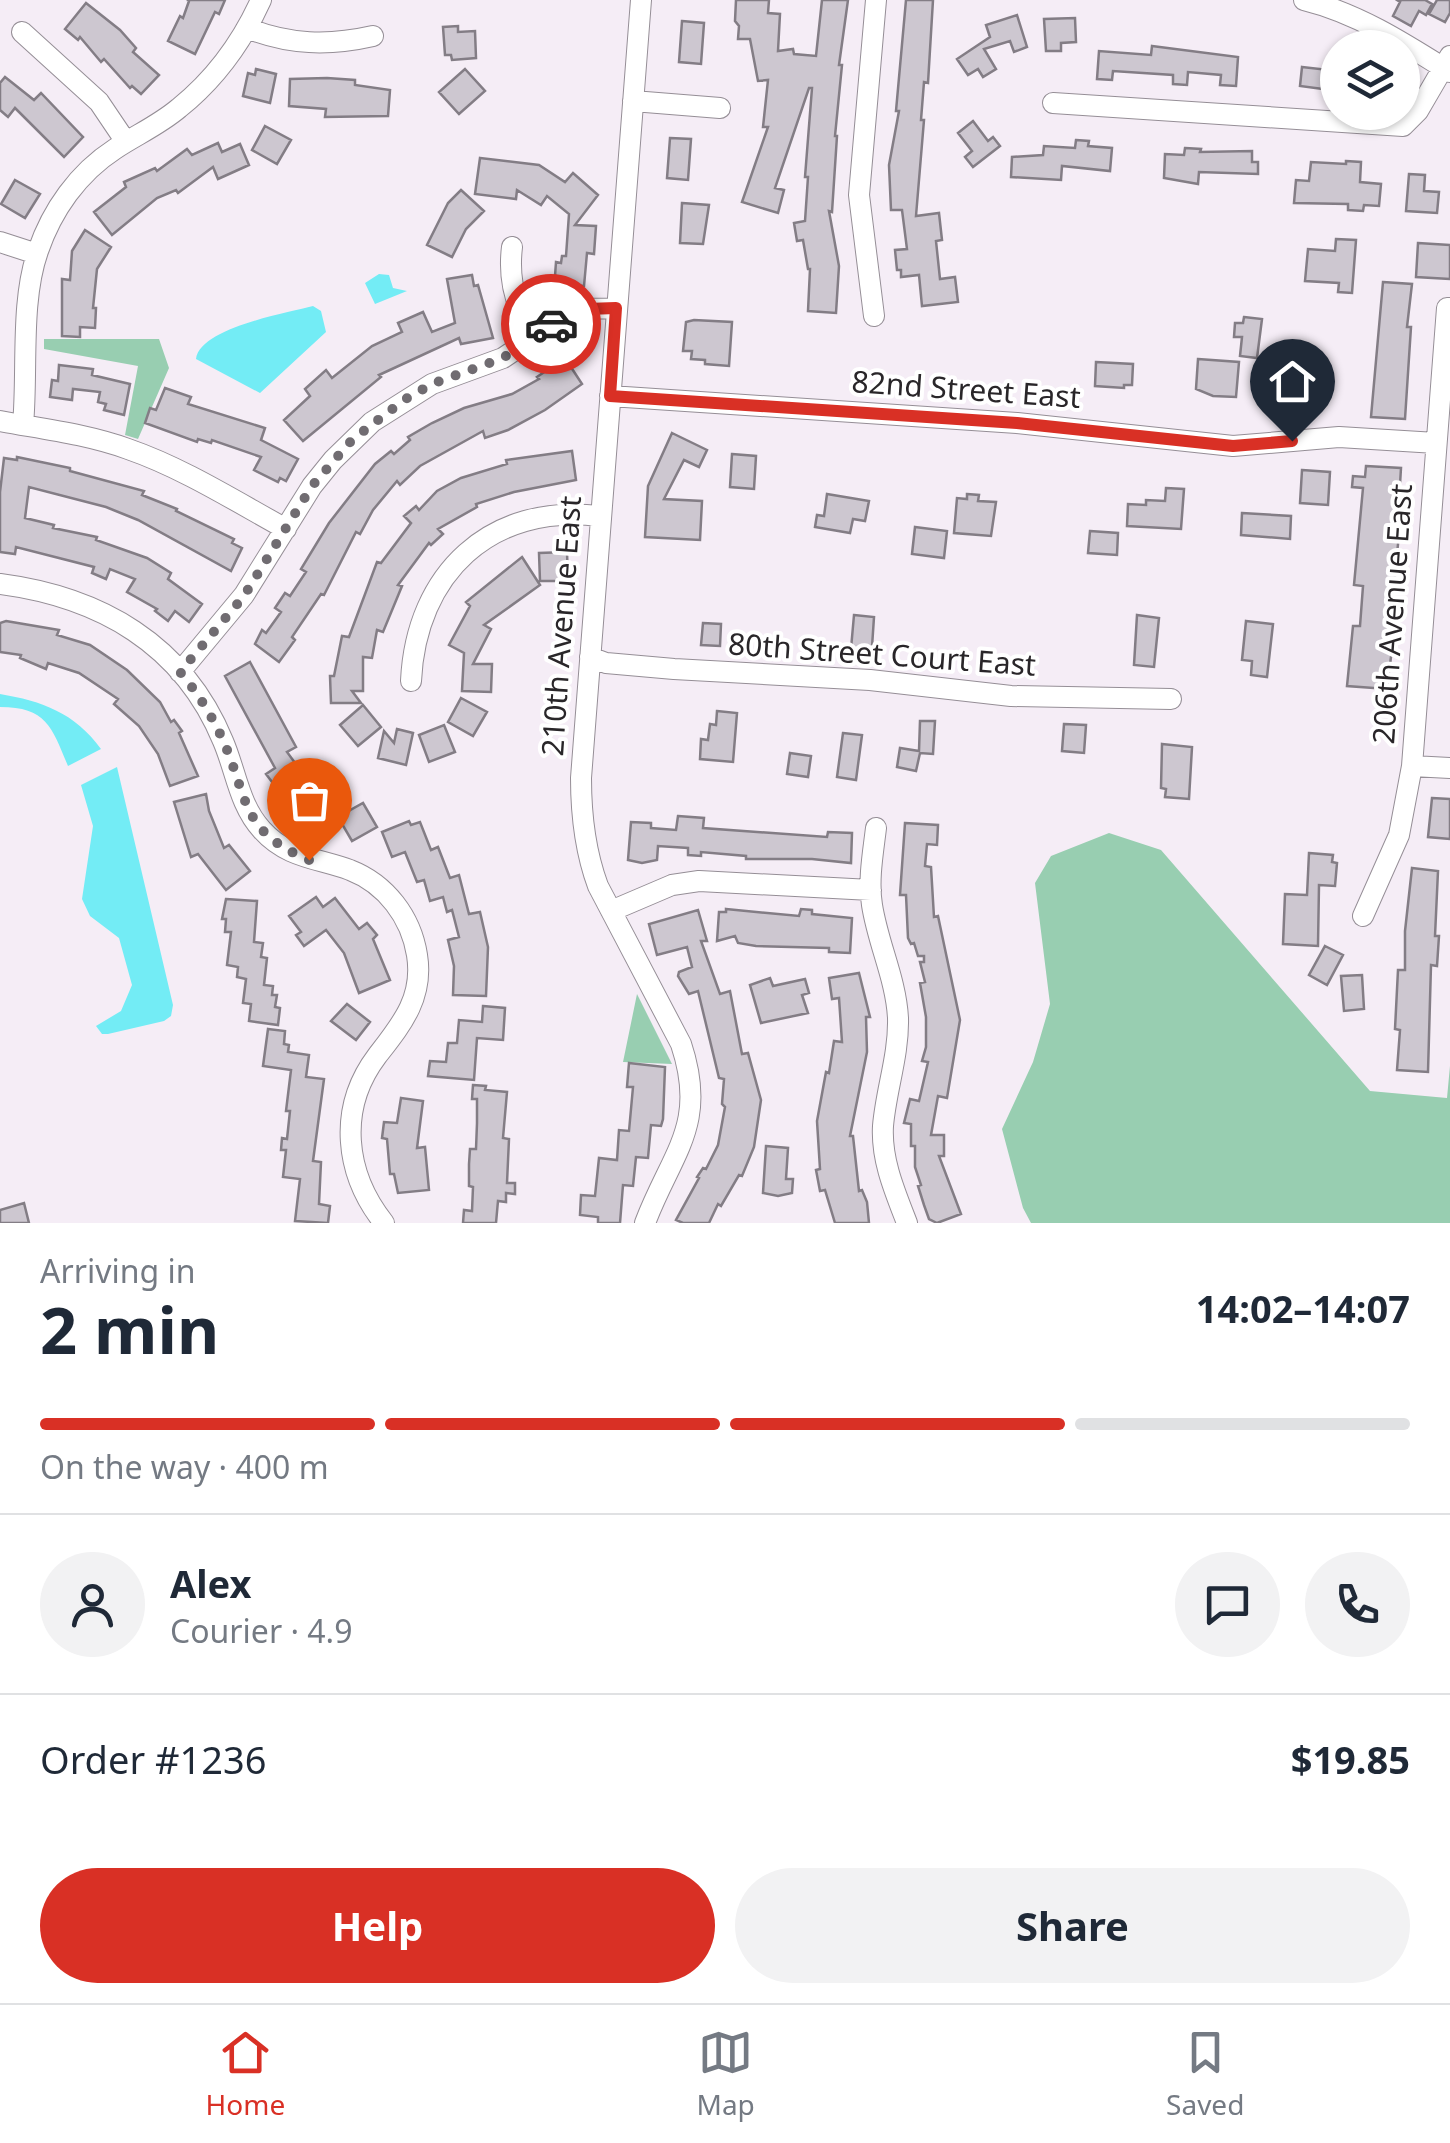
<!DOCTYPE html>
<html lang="en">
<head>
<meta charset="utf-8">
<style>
	body { margin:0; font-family:"Noto Sans",sans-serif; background:#f2f2f3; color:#1f2937; height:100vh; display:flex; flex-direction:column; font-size:38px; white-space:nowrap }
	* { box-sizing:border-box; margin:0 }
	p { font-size:32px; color:#747a83 }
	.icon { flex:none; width:55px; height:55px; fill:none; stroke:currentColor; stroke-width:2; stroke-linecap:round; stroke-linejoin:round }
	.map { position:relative; height:1223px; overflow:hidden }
	.side { display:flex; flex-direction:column; background:#fff; flex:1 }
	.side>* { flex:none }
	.buttons { position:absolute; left:1320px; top:30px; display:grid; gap:20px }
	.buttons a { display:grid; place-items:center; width:100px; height:100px; border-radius:50%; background:#fff; box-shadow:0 2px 8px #0004; font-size:50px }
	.pin { position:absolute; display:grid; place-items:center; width:85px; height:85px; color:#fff; margin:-102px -42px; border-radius:50% 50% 50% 0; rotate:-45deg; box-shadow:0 0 10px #0007 }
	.pin .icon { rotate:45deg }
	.courier { position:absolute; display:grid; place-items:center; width:100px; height:100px; margin:-50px; border:8px solid #d93025; border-radius:50%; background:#fff; color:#222; box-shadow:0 2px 12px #0007 }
	.summary em { font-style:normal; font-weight:700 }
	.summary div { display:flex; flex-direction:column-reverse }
	.summary { display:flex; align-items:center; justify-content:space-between; height:170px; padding:0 40px }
	h1 { font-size:65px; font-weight:700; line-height:75px }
	.bar { display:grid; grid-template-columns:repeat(4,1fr); gap:15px 10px; align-content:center; height:120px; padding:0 40px }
	.bar i { height:12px; border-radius:8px; background:#e0e1e3 }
	.bar .on { background:#d93025 }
	.bar p { grid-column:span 4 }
	.line { display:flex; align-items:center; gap:25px; padding:0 40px; border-top:2px solid #e0e1e3 }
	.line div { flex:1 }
	.round { display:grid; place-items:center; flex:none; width:105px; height:105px; border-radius:52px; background:#f2f2f3 }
	.primary-button { display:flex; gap:20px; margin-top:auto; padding:20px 40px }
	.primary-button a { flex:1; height:115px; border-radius:60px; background:#d93025; color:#fff; font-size:40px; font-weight:700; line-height:115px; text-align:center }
	.primary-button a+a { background:#f2f2f3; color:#1f2937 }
	.dock { display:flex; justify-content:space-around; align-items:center; height:140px; border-top:2px solid #e0e1e3; background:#fff; font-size:28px; color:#747a83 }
	.dock a { display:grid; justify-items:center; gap:5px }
	.dock .on { color:#d93025 }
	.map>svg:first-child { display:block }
</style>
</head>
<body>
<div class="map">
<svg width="1450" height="1223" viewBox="0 0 1450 1223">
	<rect width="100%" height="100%" fill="#f5edf6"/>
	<path fill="#98ceb1" d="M44,339H159L169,368L138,439L125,435L138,366L44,349Z
		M1109,833L1161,850L1370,1091L1447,1098L1450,1066V1223H1031L1023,1208L1002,1129L1033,1062L1050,1004L1035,883L1051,856Z
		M637,994L672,1064L623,1062Z"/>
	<path fill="#73ecf5" d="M379,274L389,275L393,288L407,291L375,304L365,283Z
		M313,306L321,311L326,332L260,393L196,359C200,328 286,313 313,306Z
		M0,694C42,701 75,713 101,749L68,766C52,728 47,707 0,707Z
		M117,767L173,1005L171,1016L164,1021L108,1034H102L96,1026L121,1011L132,985L119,938L90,916L82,899L93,826L81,785Z"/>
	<path fill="#cdc7d0" stroke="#837d85" stroke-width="2.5" d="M187,0H225L219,14L215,12L195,54L168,41L180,16L183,18L189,1Z
		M736,0H769L768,13L780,14L778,51L793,49L794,54L816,56L822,0H848L839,65H842L835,136H837L832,212L829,211L839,266L836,313L808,311L810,269H808L803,240L797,241L794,223L805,221L808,177H805L812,88H809L775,188L784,190L778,213L742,202L768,127H763L768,80L758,81L750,39H738L739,26L735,21Z
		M906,0H933L928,83L924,82L921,120H924L916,216L939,213L942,240L936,241L940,279L955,277L958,302L922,306L919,275L901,277V270H897L895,250L907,249L902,210H891L889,165L899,111H896Z
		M1397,0H1425L1432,4L1426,15L1419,11L1411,26L1393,16L1400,2Z
		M1437,0H1450V13L1445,22L1429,14Z
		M86,3L120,30L136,48L133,52L159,75L141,94L132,86L130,88L104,59L101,62L80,37L78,40L65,29Z
		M1017,15L1027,47L1014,52L1010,41L984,49L996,69L983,77L978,69L968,75L957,59L990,37L986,25Z
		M1075,18L1076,42L1061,43V51H1046L1044,19Z
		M682,21L704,23L701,64L679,62Z
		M458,26V32L475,31L476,58L452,60L451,55H445L443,27Z
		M1152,46L1238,57L1236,86L1220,85L1221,75L1188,72L1187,85L1173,84V75L1113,71L1112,80L1097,79L1099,51L1151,55Z
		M1302,67L1338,71V91L1300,86Z
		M256,69L276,74L270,103L243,96L248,73L255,75Z
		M465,69L485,91L459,114L439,92Z
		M5,77L34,100L41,93L83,137L64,157L15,108L8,117L0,110V83Z
		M327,78L355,80V85L390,90L388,116L325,117L326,109L289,106L290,79Z
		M973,121L988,141L993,137L1000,146L973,167L965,157L972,151L958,133Z
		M265,126L291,140L277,164L252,150Z
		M670,138L691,139L688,180L667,178Z
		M1076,140L1089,141L1088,146L1112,148L1110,171L1062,166L1061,180L1011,177L1012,157L1043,155L1044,146L1075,148Z
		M218,143L222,152L240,144L249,165L218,179L213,167L178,193L176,190L157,198L112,235L94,212L126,187L124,182L155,168L157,171L187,149L192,155Z
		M1185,148L1201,149L1200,152L1252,151V162H1258V174L1199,172L1198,184L1164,178L1165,154L1184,155Z
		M480,158L539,165L565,182L573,173L598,195L575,225L596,226L594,254L587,253L584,286L570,285L569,291L554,290L556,262L561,263L562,256H566L569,214L547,196L541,205L517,190L516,199L475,194Z
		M1346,161L1361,162L1360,182L1381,184L1379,206L1364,205L1363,211L1348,210V204L1294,203L1296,180L1309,181L1311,162L1346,164Z
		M1409,174L1425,175L1424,191L1439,192L1437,213L1406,211Z
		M15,180L40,194L25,218L1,204Z
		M461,190L484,211L466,229L452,257L427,245L448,203Z
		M682,203L709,205L703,244L680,243Z
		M85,230L111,247L97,269L93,308H96L95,328L80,327V337L62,336V279L70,280L72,251Z
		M1336,239L1356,240L1352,293L1338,292L1339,283L1305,281L1308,249L1335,251Z
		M1418,243L1450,245V279L1416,277Z
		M472,275L474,286L478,285L493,338L461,344L459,338L379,375L381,377L303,441L284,420L310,396L305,389L326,370L332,378L372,346L402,332L398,323L423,312L432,332L455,323L447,279Z
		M1383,282L1412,284L1407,327H1411L1405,419L1371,417Z
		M1244,317L1262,319L1257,358L1240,356L1242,337H1234L1235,323H1243Z
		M694,320L732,322L729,366L705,364V360L691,359L692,351H683L686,322Z
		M565,358L582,384L545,410L508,430L485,438L483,431L420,466L400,485L397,481L373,510L360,534L356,532L324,595L321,594L292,637L295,640L279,662L255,644L262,630L266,633L281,612L275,608L285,593L290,596L306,572L301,569L329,523L375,464L391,451L394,454L410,440L408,437L432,423L464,408L512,394L539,379L537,377Z
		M1198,359L1239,362L1236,397L1213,396L1196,389Z
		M1096,362L1133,364L1132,385H1124V388L1095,386Z
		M59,365L93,369L92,375L130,384L124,415L104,410L106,404L98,402L100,392L73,389L72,400L50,397L52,380L58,381Z
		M165,388L191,397L188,404L265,428L261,440L298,459L286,481L280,478L278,482L254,470L261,457L212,440L211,443L198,439L197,442L145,423L150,408L156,410Z
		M672,433L707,450L699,467L684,460L664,499L702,501L700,540L645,537L648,486Z
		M572,451L576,480L514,492L476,504L477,507L438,529L443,534L431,545L429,543L398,585L402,586L383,632L377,630L372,658L363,657V691H352L361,703H331L330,676H334L342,636L349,637L377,562L381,563L411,523L404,516L416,506L419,510L437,491L461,478L507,464L506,460Z
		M732,454L756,456L754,489L730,487Z
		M17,457L70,468V471L144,491L142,495L177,509L176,511L234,539L232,543L242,548L231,571L138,520L106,507L29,487L25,518L54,525L53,528L97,537L96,540L147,558L171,573L168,579L202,604L189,622L175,611L168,621L155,611L157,609L127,592L135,579L110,569L106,579L92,573L94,567L16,547L15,554L0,552V492L4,458L17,460Z
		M1366,466L1401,468L1399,501L1402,502L1393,597L1394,609H1397L1387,689L1347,686L1353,626H1360L1363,586L1354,585L1363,488L1352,487L1353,476L1365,477Z
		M1302,470L1330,472L1328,505L1300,503Z
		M1166,488L1184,489L1181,529L1127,526L1128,504L1146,505V500L1165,501Z
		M827,494L869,501L865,521L853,519L850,533L815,527L817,515L824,516Z
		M967,494L979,495L978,501L996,502L991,536L954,533L957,498L967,499Z
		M1242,513L1291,516L1290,539L1241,535Z
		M915,527L947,531L944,558L912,554Z
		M1090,531L1118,533L1117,555L1088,553Z
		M567,552L568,581H540L539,553Z
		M522,557L540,585L484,625L491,629L473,664H492L491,692L462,691L464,653L449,645L470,606L466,602Z
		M854,615L874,617L871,662L850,660Z
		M1137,615L1159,618L1154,667L1134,665Z
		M6,621L59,630L57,635L90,645L127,670L160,702L171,722L174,720L182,731L179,733L198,776L170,786L158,754L139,726L114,704L118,699L79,673L48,663L46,669L20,658L21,655L0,652V623Z
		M1246,621L1273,624L1267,677L1251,675L1252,661L1242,660Z
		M703,623L721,624L720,646L701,645Z
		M250,662L296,747L287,752L331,812L307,828L266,774L275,768L225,676Z
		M461,698L487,712L473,736L448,722Z
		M363,705L381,727L358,746L340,725Z
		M717,711L737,713L733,762L700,759L701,739L708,740L710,724L716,725Z
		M920,721H935L933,754L920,753L916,771L897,767L900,748L919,751Z
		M1064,724L1086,725L1084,753L1062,751Z
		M444,725L455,752L429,762L419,735Z
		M397,729L413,733L406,765L378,758L384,731L394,743Z
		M843,733L862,735L856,780L837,777Z
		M1162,744L1192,747L1189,799L1165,797L1166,789L1161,788Z
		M790,753L811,756L808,777L787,774Z
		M206,794L209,811L224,848L229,845L250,871L226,890L198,854L191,857L174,802Z
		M1432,798L1450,799V839L1428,837Z
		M363,803L377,827L352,841L338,817Z
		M678,816L704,818L703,828L827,837L828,832L852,833L851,863L812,859H746V856L701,852V856L688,855V848L658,846L657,860L642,863L628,860L631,822L651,823V828L676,830Z
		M409,821L411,825L420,822L431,850L438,847L450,878L459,875L469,914L480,912L488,947L486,996L453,995L454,966L448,940L459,937L452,910L447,912L443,897L430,901L424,880L417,882L405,852L392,857L382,832Z
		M905,823L938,825L937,845L927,844L925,866L931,867L934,917L938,916L960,1020L947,1098L938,1096L931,1135H944V1156H939L961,1214L937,1223L929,1219L924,1205L918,1186L921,1185L915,1167V1146H911V1124L904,1123L910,1099L919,1101L928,1062L922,1061L926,1047V1017L920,983L925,982L920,962H924V956H918L914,943L911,944L908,938L906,895H900Z
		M1309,853L1333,855L1332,862L1337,863L1335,886L1319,885L1318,946L1283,944L1285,894L1307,895Z
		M1412,868L1438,871L1435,936H1439L1437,966L1431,965L1428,1072L1397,1070L1400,1030L1395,1029L1398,970H1405V931Z
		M316,897L323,907L335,898L359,929L367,923L377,935L373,939L390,980L359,993L344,953L326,930L304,946L296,935L301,932L289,916Z
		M226,899L257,901L254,942L263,943L261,957L267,958L264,985L273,986L272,995H277L275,1007L280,1008L278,1025L249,1021L251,1004L243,1003L246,979L237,977L238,967L227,965L231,932H225L226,919H222Z
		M726,909L799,916L801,909L812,910V914L852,918L850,953L829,952V948L756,946L738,943L735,936L717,941L719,912H726Z
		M698,910L707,941H701L720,994L730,991L742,1054L748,1053L761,1100L754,1147L742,1176L739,1175L721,1206L718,1204L709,1223H683L676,1220L699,1178L697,1177L703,1168L706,1169L718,1145L725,1107L722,1104L724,1079L719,1078L698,991L689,994L678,976L679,972L692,967L687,947L657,955L649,924Z
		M1325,946L1343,955L1327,985L1309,975Z
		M859,973L870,1017H866L867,1052L850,1136H853L859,1191L862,1190L867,1202L869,1223H835L825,1190L820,1191L816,1170L820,1169L817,1121L826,1072L829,1073L834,1041L842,1042L839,998L832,999L829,978Z
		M1362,975L1364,1009L1344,1011L1341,976Z
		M770,978L773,986L805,979L809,993L802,995L808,1013L761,1023L750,985Z
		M347,1004L370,1022L356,1040L331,1021Z
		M483,1006L505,1008L503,1040L477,1038L474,1080L428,1076L430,1061L446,1062L448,1043H457L459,1020L482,1022Z
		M268,1029L285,1031L284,1044L289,1045L288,1052L309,1055L306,1077L324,1079L313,1161L321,1162L319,1204L330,1206L328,1223L295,1221L300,1179L283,1177L286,1150H281L282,1138L287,1139L290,1111H286L291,1070L263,1066Z
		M629,1063L665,1067L663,1119L661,1126L651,1125L648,1158L636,1157L633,1186L623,1185L620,1223H598V1217L580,1215L581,1195L595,1196L599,1158L617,1160L619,1130L629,1131L633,1087H627Z
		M473,1085L486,1086L485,1090L507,1092L503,1138L509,1139L507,1183H515V1194L506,1193V1202L498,1201L496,1223H463L464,1210L472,1211L473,1187L469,1186V1164L470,1149H476L477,1123V1099H472Z
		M401,1098L423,1101L417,1148L425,1147L429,1190L398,1193L394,1174H390L387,1139L382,1138L384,1122L397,1123Z
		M766,1146L788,1148L786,1179H793L792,1193L778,1196L763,1193Z
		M24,1203L29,1223H0V1210Z"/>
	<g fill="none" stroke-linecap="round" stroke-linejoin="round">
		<defs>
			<path id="minor" d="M641,0L581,778C581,815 585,851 598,886L681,1044C708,1125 672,1152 645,1223
				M1304,0C1357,13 1404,43 1450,72
				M247,28C289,45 329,46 373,36
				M22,32L99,102L126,142
				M633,101L720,108
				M1053,103L1403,126L1418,111L1450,56
				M0,242L37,254
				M512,247C508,280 515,309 536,335
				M874,316L859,195L876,0
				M610,396L1017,423L1233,446L1339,437L1436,443
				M0,421C43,429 86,434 128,449C183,468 235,501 286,529
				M23,425C28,370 20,302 38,251C52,210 78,173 115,149C136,135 159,125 179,108C215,79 242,42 261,0
				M0,584C100,597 183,644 223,741C236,771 239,805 262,830C287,858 317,858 350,870C386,884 411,917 417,955C424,998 401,1025 377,1056C337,1109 345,1174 384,1223
				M590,657L606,663L674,669L870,680L1011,696L1171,699
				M180,672L244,595L312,486L333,460L372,422L432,384L503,358L567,315L587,309L616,308
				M411,681C416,573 491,503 599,516
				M1412,766L1450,768
				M876,828C873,853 868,880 872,905C878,944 896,979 898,1018C899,1055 886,1090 883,1126C881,1160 895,1192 907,1223
				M611,911L672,885L699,881L871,890
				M1363,916L1399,835L1412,766L1447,308H1450"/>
		</defs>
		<use href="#minor" stroke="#958e96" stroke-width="22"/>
		<use href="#minor" stroke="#fff" stroke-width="20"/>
	</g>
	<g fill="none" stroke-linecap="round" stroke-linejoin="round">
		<path stroke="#706c71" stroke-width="10" stroke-dasharray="0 18" d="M309,860C239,831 249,798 222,738C211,714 197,692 180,672L244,596L312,486L352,440L404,400L432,384L503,358L551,324"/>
		<path stroke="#d93025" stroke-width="12" d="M551,324L587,309L616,308L610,396L1017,423L1233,446L1292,441"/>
	</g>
	<g text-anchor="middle" stroke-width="8" stroke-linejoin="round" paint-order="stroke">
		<g font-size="30" fill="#292629" stroke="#fff">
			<text transform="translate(966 390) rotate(4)" y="10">82nd Street East</text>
			<text transform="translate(1393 614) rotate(-86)" y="10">206th Avenue East</text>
			<text transform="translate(562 626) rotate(-86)" y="10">210th Avenue East</text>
			<text transform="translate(882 655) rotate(4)" y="10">80th Street Court East</text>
		</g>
	</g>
</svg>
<div class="buttons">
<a><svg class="icon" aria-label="layers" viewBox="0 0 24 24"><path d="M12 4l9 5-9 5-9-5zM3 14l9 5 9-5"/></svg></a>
</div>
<div class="pin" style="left:309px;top:860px;background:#ea580c"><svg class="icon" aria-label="bag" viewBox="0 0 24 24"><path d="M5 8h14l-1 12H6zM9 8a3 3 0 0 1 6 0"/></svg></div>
<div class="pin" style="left:1292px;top:441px;background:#1f2937"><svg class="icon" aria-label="home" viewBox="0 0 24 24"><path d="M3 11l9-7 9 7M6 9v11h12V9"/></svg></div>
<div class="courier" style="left:551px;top:324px"><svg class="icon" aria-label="car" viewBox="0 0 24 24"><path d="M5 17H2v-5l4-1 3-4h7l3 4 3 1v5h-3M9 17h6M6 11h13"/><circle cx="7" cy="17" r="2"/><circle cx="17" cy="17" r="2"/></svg></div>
</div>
<section class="side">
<div class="summary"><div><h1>2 min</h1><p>Arriving in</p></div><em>14:02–14:07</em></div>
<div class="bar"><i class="on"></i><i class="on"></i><i class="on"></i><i></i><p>On the way · 400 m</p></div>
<div class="line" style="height:180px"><a class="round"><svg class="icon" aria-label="person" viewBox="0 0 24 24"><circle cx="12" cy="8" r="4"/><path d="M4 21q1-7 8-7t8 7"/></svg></a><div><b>Alex</b><p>Courier · 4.9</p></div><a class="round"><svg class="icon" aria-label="chat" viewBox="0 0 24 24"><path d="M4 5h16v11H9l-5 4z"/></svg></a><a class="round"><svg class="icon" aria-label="phone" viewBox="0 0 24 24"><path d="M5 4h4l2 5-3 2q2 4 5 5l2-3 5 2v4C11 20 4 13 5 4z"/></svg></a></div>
<div class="line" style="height:130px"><div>Order #1236</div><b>$19.85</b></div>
<div class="primary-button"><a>Help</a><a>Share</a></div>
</section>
<nav class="dock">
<a class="on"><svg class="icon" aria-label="home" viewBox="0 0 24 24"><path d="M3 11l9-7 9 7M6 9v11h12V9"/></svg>Home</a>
<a><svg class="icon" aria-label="map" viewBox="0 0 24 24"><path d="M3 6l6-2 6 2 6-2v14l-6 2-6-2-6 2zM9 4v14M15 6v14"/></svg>Map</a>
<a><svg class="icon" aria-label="saved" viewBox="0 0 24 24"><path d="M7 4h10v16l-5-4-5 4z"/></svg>Saved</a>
</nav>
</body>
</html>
